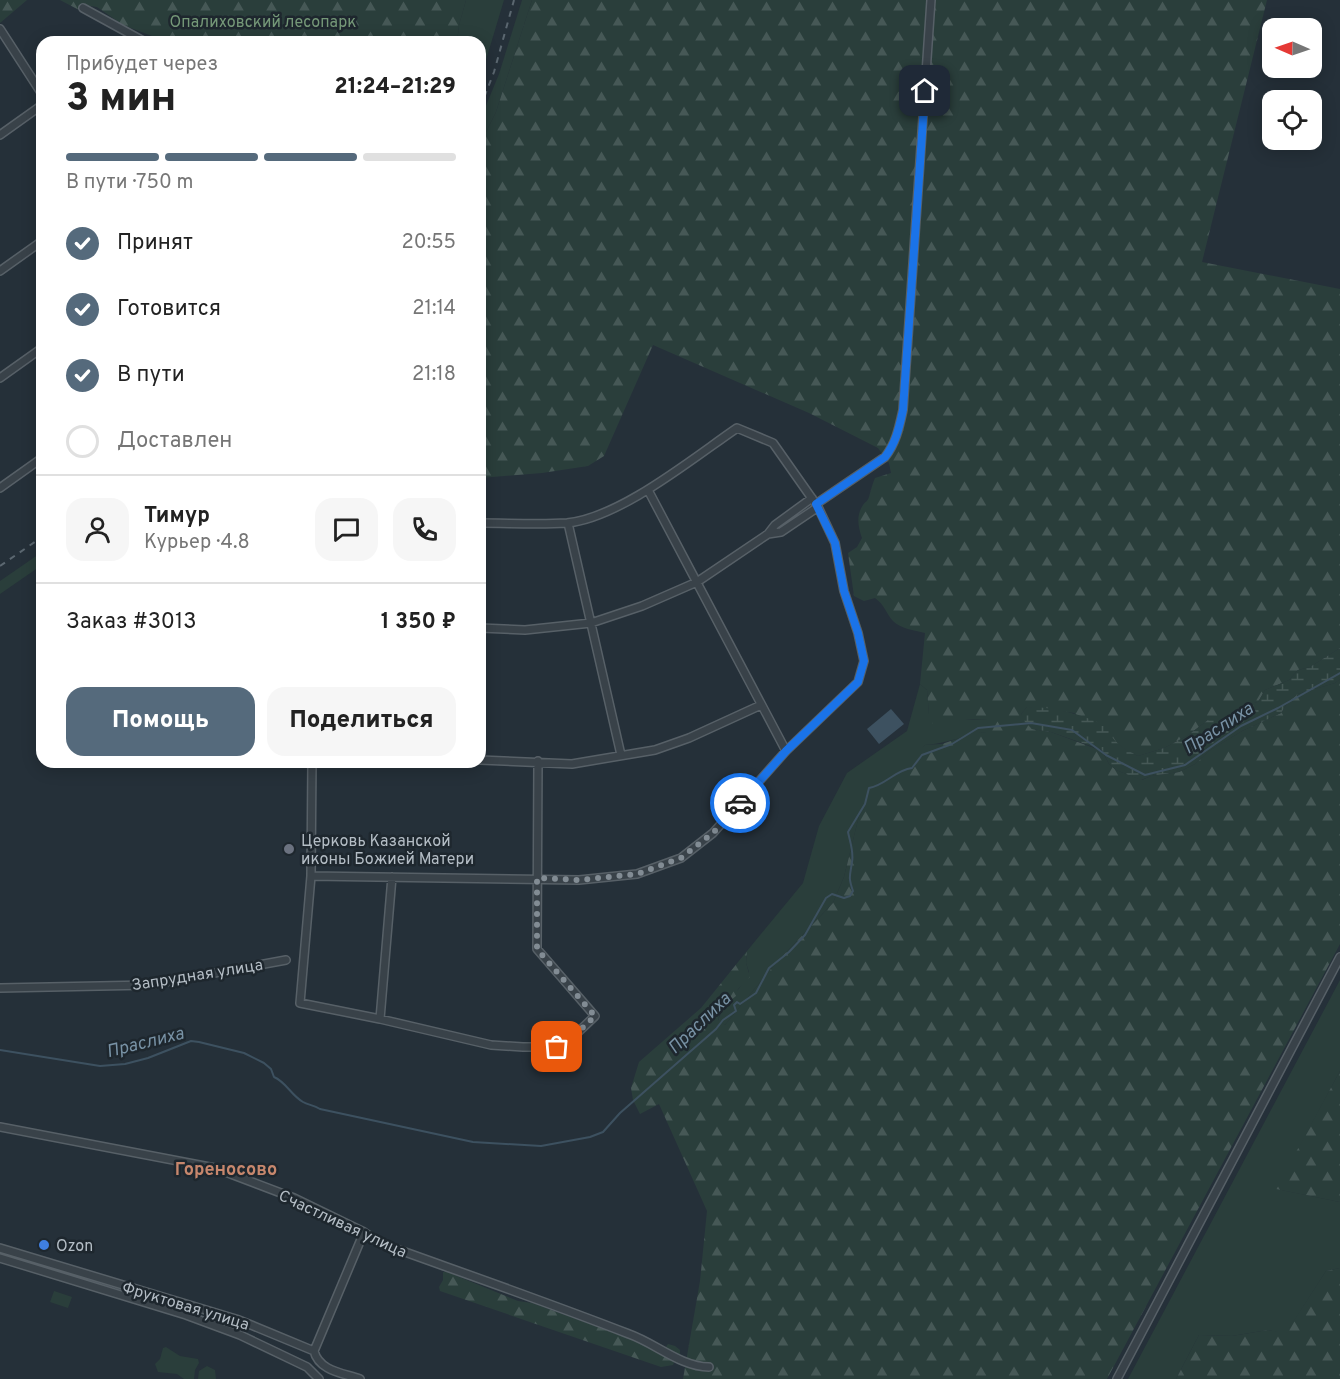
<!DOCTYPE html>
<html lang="ru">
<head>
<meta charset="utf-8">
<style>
	body { margin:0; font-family:Overpass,sans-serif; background:#f6f6f6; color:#222; height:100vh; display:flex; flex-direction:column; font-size:22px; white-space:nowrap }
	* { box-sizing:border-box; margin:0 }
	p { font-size:20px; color:#767676 }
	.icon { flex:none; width:33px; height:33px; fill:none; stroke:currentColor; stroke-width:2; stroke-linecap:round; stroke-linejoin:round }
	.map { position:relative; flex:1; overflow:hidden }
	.drawer { position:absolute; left:36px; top:36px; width:450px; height:732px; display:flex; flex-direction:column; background:#fff; border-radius:18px; box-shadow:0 3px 15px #0003 }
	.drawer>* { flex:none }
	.needle { width:39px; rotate:272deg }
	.fabs { position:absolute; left:1262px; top:18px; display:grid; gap:12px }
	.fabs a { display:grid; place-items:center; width:60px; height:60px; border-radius:12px; background:#fff; box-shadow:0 3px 15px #0003; font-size:30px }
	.pin { position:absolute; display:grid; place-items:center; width:51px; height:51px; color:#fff; margin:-26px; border-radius:12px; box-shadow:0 3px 9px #0006 }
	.courier { position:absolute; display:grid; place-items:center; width:60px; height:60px; margin:-30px; border:4px solid #1a73e8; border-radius:50%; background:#fff; color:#222; box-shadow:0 2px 8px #0007 }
	.summary em { font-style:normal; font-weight:800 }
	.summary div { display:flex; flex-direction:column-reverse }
	.summary { display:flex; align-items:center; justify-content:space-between; height:102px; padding:0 30px }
	h1 { font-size:39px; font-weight:800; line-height:45px }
	.bar { display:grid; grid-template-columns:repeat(4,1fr); gap:9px 6px; align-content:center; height:72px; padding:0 30px }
	.bar i { height:8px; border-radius:4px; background:#e0e0e0 }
	.bar .active { background:#556a7c }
	.bar p { grid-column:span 4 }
	.line { display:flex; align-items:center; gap:15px; padding:0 30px; border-top:2px solid #e0e0e0 }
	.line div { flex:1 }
	.round { display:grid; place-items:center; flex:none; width:63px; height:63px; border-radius:18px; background:#f6f6f6 }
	ol { padding:0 30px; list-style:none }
	li { display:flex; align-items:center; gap:18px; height:66px }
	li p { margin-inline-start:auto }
	li .icon { padding:6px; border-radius:50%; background:#556a7c; color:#fff; stroke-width:4 }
	li:last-child { color:#767676 }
	li i { width:33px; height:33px; border:3px solid #e0e0e0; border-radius:50% }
	.cta { display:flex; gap:12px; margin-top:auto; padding:12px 30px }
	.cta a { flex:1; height:69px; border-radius:18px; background:#556a7c; color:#fff; font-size:24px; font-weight:800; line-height:69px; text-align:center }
	.cta a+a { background:#f6f6f6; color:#222 }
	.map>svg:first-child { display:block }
</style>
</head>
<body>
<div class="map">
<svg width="1340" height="1379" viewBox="0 0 1340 1379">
	<defs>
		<pattern id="forest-firs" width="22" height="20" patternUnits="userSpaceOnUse" patternTransform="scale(1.5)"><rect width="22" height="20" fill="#2a3e3b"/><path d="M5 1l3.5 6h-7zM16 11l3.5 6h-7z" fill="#465856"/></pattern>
		<pattern id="wetland-marsh" width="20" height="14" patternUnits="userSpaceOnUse" patternTransform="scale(1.5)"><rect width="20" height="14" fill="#2a3e3b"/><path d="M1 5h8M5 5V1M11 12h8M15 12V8" fill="none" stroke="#465856"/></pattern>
	</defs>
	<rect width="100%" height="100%" fill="#253039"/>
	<path fill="#2a3e3b" d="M466,0H504L480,80V42H457L459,25Z
		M522,0H532L496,112L480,144V120L499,74Z
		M42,552V565L0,594V581Z
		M920,684L927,690L929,714L958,720L987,719V732C966,734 947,744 925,745L859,816L844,877L833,903L776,963L725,1025L718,1021C723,1002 741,991 749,972L746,963L747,951L803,883L819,826L847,773L907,731Z
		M1340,980V1071L1277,1189L1340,1202V1268L1326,1271L1286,1334L1268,1330L1232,1336L1199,1335L1176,1379H1128Z
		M54,1291L72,1297L68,1308L50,1302Z
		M166,1347L180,1356L198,1359L199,1363L195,1370L194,1379H184L177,1374L158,1372L155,1364L160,1359L163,1348Z
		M207,1366L215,1370L216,1379H198L199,1371Z"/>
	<path fill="url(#forest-firs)" d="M0,0H27L0,23Z
		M60,0H466L459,25L457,42H168L123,25L97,7L84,5L79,10Z
		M532,0H1267L1202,262L1340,289V648L1310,667L1298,670L1289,680L1265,690L1258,702L1245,705L1222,720H1208L1187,736L1164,748L1138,756L1126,750L1074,713L1027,707L1021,714L1032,729L1051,732L1102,751L1109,764L1116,770L1142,780L1151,776L1179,772L1195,764L1209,751L1242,731L1281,713L1288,702L1298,694L1335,683L1340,679V944L1107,1379H683L700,1281L707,1211L659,1104L640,1114L633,1100L631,1088L639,1062L701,1008L747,951L746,963L750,977L738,989L736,996L721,1008L718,1020L725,1025L776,963L833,903L844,877L859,816L888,777L925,745L942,744L974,733L987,732V719H973L933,724L929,714L927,690L920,684L925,633C914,630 901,629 893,621C885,612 885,605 875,598L864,601L854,596L848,553L857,547L862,538C858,526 856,516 863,505C865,502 868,501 869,497C871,490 872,485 875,478L891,473L889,463L878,448L809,413L653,345L604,456L588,466L542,473L480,478V144L496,112Z
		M1340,1071V1202L1276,1189Z
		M1340,1268V1379H1176L1199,1335L1232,1336L1268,1330L1286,1333L1326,1271Z
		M443,1272H447L518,1301L532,1303L628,1338L659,1352L663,1351L668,1344L675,1346L680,1350V1355L676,1357L673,1365L661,1367L440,1291L439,1287L443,1280Z"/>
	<path fill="url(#wetland-marsh)" d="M1340,648V679L1335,683L1298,694L1288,702L1281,713L1242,731L1209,751L1195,764L1179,772L1151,776L1141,780L1116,770L1109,764L1102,750L1051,732L1032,729L1025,722L1021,714L1027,707C1056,707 1082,714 1108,727C1111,742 1125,749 1138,756L1164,748L1187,736L1208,720H1222L1245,705L1258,702L1265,690L1289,680L1298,670L1310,667Z"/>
	<path fill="#3d5160" d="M891,709L904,724L879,744L867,729Z"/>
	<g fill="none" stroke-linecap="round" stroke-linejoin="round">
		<path stroke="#3d5160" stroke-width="2" d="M0,1050L100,1066L125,1064L148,1058L191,1041L199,1042L244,1053L264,1063L271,1069L274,1077C286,1082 291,1095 303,1102C308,1105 314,1105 320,1109L473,1142L541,1146L590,1137L603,1132L620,1113L716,1029L723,1020L736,1011L734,1005L737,1002L740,1004L756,993L769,968L789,952L805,935L826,898L832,894L844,898L850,896L853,891C848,877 850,876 852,862C854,852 850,842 848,832L865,804L869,788C886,785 895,770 912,768L922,755L952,744L978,728L1031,723L1072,730L1106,755L1145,775L1185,765L1241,726L1278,708L1340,673"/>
		<defs>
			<path id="minor" d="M83,8L145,42
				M0,29L42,94
				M0,135L42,105
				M0,271L42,241
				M0,378L42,348
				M0,488L42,458
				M648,490L786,751
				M816,504L885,457C896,443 899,428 903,410L931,0
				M568,523L621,755
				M768,534L781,532L818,507
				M480,628L525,630L591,623L642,606L697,582L768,534L775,525L812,498
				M480,760L572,764L655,750L689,738L761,705
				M312,762L311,876L300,1003L380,1019L491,1045L523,1047H557L575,1035L595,1016L537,949L538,761
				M311,876L579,880L637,874L681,858L713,833L786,751L858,682L864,661L858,633L844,591L835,543L818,507L773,443L737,428C693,458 620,518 567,523C538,525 509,523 480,523
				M0,988L149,985L286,960
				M380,1019L392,877
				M0,1127L215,1168L294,1198L364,1232L380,1243C463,1273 547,1302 629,1334C655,1343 681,1367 709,1367
				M0,1248L239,1320L314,1351C319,1371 343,1373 360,1379
				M0,1258L186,1315L240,1335L307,1367L319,1379
				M314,1351L364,1232
				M1117,1379L1340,957"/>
		</defs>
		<use href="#minor" stroke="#576067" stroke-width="10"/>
		<use href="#minor" stroke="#394249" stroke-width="7"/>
		<path stroke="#5b6770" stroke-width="2" stroke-dasharray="6 6" stroke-linecap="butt" d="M480,108L494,72L514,0
			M0,566L42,537"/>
	</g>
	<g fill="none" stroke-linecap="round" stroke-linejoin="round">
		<path stroke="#828c94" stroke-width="6" stroke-dasharray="0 10.8" d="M557,1047L575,1035L595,1016L537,949V878L579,880L637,874L681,858L714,832L740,803"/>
		<path stroke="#1a73e8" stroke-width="8" d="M740,803L786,751L858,682L864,661L858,633L844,591L835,543L816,504L885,457C896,443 899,428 903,410L925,91"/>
	</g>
	<circle fill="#6b7280" stroke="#1e272e" stroke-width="2" cx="289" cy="849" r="6"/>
	<circle fill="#3f7fe0" stroke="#1e272e" stroke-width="2" cx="44" cy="1245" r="6"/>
	<g text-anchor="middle" stroke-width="5" stroke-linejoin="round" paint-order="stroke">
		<g font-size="16" fill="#759878" stroke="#1e272e">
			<text x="263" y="27">Опалиховский лесопарк</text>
		</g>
		<g font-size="16" fill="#b4bdc5" stroke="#1e272e" text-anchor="start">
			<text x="301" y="846">Церковь Казанской<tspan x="301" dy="18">иконы Божией Матери</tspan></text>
			<text x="56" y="1251">Ozon</text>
		</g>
		<g font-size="16" fill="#b4bdc5" stroke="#1e272e">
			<text transform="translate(197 974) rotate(-9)" y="6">Запрудная улица</text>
			<text transform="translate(343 1223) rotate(25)" y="6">Счастливая улица</text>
			<text transform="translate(186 1305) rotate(17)" y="6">Фруктовая улица</text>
		</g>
		<g font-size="18" font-style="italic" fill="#7892a5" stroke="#1e272e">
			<text transform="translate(1218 728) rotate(-33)" y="6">Праслиха</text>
			<text transform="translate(699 1023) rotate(-44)" y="6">Праслиха</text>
			<text transform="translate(145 1042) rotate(-14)" y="6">Праслиха</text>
		</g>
		<g font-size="18" font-weight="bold" fill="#c7876d" stroke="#1e272e">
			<text x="226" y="1175">Гореносово</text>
		</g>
	</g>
</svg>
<div class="fabs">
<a><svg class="needle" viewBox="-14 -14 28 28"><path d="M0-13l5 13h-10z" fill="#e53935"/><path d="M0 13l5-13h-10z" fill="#767676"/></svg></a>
<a><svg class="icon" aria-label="locate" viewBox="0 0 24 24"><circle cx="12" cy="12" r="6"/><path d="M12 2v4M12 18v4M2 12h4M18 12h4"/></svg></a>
</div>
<div class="pin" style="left:557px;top:1047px;background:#ea580c"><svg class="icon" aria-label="bag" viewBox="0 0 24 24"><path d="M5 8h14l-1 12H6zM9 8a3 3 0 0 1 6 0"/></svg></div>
<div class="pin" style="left:925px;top:91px;background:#1f2937"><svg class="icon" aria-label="home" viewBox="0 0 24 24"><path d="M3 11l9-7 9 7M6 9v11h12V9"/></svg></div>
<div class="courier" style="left:740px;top:803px"><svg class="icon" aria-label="car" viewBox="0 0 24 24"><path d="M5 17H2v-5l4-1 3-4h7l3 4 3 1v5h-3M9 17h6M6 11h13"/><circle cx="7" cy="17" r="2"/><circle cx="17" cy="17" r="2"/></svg></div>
<section class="drawer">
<div class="summary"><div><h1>3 мин</h1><p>Прибудет через</p></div><em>21:24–21:29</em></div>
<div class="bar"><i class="active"></i><i class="active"></i><i class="active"></i><i></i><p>В пути · 750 m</p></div>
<ol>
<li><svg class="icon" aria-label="check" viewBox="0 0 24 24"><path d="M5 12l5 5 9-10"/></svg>Принят<p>20:55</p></li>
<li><svg class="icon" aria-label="check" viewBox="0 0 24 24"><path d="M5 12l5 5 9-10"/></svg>Готовится<p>21:14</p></li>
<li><svg class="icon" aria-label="check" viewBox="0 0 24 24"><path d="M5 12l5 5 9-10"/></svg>В пути<p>21:18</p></li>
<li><i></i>Доставлен</li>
</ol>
<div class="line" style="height:108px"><a class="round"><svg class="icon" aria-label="person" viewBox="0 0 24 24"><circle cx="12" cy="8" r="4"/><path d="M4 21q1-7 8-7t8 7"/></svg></a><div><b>Тимур</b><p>Курьер · 4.8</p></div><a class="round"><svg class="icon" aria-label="chat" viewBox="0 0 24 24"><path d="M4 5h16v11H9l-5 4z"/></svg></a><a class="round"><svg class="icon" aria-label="phone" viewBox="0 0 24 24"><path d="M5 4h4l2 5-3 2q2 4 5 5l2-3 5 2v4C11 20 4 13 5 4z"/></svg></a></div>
<div class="line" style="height:78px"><div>Заказ #3013</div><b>1 350 ₽</b></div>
<div class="cta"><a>Помощь</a><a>Поделиться</a></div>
</section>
</div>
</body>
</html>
